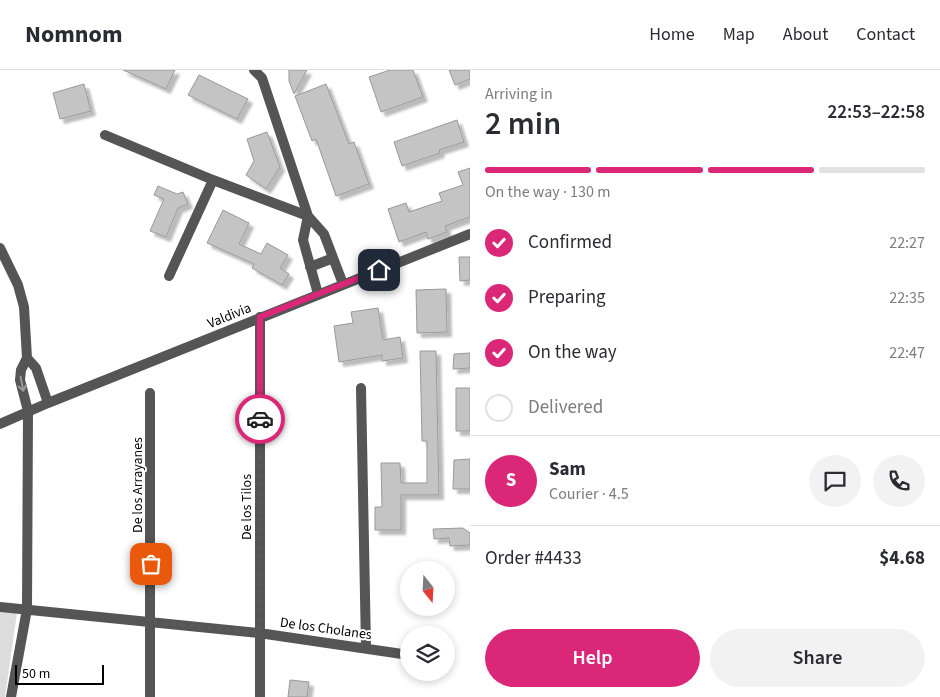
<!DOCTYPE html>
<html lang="en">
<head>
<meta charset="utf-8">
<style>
	body { margin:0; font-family:"Source Sans 3",sans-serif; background:#f2f2f3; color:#2b2b33; height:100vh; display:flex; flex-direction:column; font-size:19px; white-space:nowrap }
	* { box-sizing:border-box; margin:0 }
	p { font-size:16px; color:#7c7c81 }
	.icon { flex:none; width:28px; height:28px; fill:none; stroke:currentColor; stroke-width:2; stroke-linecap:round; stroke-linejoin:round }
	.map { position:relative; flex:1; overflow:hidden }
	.details { display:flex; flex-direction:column; background:#fff; width:470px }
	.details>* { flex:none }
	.needle { width:32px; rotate:162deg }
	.fabs { position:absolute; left:400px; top:491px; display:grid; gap:10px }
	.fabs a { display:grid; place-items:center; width:55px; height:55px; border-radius:50%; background:#fff; box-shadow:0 2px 8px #0003; font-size:25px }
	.scale { position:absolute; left:15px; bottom:12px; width:89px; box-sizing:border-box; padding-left:5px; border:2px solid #000; border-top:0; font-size:14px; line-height:18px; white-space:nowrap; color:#000; -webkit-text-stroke:4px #fff; paint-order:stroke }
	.pin { position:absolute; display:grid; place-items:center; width:42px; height:42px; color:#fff; margin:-21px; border-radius:10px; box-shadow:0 2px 8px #0006 }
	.courier { position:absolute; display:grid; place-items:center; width:50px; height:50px; margin:-25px; border:4px solid #db2777; border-radius:50%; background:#fff; color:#222; box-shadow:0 1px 6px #0007 }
	.overview em { font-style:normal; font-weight:600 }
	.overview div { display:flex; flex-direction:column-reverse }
	.overview { display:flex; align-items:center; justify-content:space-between; height:85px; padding:0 15px }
	h1 { font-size:32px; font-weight:600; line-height:38px }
	.bar { display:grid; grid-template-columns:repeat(4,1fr); gap:8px 5px; align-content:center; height:60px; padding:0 15px }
	.bar i { height:6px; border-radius:4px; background:#e1e1e2 }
	.bar .selected { background:#db2777 }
	.bar p { grid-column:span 4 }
	.line { display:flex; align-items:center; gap:12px; padding:0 15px; border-top:1px solid #e1e1e2 }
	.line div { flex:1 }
	.round { display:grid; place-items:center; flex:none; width:52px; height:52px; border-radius:26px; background:#f2f2f3 }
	ol { padding:0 15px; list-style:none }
	li { display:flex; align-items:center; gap:15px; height:55px }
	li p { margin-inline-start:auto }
	li .icon { padding:5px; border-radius:50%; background:#db2777; color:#fff; stroke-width:4 }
	li:last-child { color:#7c7c81 }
	li i { width:28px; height:28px; border:2px solid #e1e1e2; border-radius:50% }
	.primary-button { display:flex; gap:10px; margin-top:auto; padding:10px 15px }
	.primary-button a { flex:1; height:58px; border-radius:30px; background:#db2777; color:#fff; font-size:20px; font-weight:600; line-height:58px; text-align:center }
	.primary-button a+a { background:#f2f2f3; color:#2b2b33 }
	header { display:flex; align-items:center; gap:30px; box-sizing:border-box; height:70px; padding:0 25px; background:#fff; border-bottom:1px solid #e1e1e2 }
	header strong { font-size:24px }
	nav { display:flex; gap:28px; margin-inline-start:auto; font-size:18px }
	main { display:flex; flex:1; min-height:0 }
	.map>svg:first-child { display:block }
</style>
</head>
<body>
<header>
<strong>Nomnom</strong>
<nav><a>Home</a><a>Map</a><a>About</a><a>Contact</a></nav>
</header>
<main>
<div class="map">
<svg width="470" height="627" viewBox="0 0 470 627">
	<defs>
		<filter id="shadow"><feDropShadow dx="4.5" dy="4.5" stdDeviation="1" flood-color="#0004"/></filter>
	</defs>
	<rect width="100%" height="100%" fill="#fff"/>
	<path fill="#dcdcdc" d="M0,542L17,543L5,627H0Z"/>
	<path fill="#c4c4c4" stroke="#999" filter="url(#shadow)" d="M123,0H175L166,19Z
		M289,0H307L294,24L289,11Z
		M390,0H413L423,27L381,42L369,7Z
		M449,0H470V9L455,15Z
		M199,5L248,29L237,49L188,25Z
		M84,14L91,41L60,49L53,23Z
		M326,14L349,74L354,72L369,114L336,126L316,69L312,71L295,26Z
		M457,50L464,72L439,80L440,83L402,96L394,72Z
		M267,62L280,97L266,119L246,105L254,91L247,69Z
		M470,98V147L445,156L447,162L428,169L426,162L399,172L388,139L406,133L409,142L442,131L439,123L463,115L458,102Z
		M158,116L177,124L183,122L188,134L178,138L166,167L150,161L164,129L154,125Z
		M223,140L249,153L239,174L261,184L267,173L288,185L280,198L289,204L282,215L252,198L254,194L207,173Z
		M459,187H470V210L460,211Z
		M446,219L447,262L417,263L416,220Z
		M378,238L383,270L400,267L403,288L382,291V285L339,292L334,256L353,253L351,242Z
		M420,281H436L439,425H401V460H375V437H382L381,393H400L401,413H427V371H422Z
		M470,283V298L453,299L454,284Z
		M456,318H470V361H456Z
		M470,389V419H453L454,390Z
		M463,458L470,463V475L450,476L449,468L434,469L433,459Z
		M290,610L309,612L307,627H288Z"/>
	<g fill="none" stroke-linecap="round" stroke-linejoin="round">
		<path stroke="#555" stroke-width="10" d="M254,0L262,8L308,146L324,164L343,214
			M105,65L213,110L308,146
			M308,146L303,170L318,224
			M0,178L18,215L24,237L27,288L21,300L20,310L28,341L27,539L11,627
			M310,197L333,188
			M169,206L213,110
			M260,247V627
			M27,288L36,298L48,333
			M361,318L366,578
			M0,354L48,333L470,164
			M0,537L259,563L409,585
			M150,627V323"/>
	</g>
	<defs><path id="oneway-shaft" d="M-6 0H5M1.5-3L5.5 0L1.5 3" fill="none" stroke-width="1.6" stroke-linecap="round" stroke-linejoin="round" transform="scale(1.25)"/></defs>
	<use stroke="#999" href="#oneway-shaft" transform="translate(22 314) rotate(79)"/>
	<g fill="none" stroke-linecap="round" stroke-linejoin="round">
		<path stroke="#595959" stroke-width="5" stroke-dasharray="0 9" d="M151,494V552L259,563L260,349"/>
		<path stroke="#db2777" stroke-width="6" d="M260,349V247L379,200"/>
	</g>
	<g text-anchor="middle" stroke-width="4" stroke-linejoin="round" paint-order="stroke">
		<g font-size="14" fill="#000" stroke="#fff">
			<text transform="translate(229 245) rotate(-22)" y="5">Valdivia</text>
			<text transform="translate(137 415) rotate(-90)" y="5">De los Arrayanes</text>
			<text transform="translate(246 437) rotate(-90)" y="5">De los Tilos</text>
			<text transform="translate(326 558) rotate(8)" y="5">De los Cholanes</text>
		</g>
	</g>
</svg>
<div class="fabs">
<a><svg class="needle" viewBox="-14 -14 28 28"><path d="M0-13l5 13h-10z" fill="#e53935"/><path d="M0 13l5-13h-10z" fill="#7c7c81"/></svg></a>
<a><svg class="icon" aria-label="layers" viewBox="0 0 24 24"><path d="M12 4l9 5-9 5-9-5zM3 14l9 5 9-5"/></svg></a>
</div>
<div class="scale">50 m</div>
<div class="pin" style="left:151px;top:494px;background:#ea580c"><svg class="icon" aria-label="bag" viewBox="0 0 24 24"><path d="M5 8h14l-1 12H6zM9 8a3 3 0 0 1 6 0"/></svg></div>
<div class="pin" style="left:379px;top:200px;background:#1f2937"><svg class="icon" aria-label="home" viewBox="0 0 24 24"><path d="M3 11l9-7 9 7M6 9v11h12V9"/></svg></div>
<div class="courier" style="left:260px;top:349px"><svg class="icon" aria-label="car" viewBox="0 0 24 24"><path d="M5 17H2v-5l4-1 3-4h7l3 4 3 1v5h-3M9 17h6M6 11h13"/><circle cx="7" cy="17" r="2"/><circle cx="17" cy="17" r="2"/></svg></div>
</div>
<section class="details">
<div class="overview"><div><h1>2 min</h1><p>Arriving in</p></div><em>22:53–22:58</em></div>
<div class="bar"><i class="selected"></i><i class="selected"></i><i class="selected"></i><i></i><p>On the way · 130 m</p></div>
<ol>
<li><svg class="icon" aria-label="check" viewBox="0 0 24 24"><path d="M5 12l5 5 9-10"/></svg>Confirmed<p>22:27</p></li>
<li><svg class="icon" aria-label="check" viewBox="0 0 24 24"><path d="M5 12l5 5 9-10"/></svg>Preparing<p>22:35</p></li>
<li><svg class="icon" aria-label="check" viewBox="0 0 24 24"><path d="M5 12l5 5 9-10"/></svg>On the way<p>22:47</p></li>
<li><i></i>Delivered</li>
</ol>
<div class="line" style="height:90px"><b class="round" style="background:#db2777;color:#fff">S</b><div><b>Sam</b><p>Courier · 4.5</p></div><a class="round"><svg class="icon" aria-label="chat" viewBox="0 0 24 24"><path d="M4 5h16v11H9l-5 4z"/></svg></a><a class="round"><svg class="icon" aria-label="phone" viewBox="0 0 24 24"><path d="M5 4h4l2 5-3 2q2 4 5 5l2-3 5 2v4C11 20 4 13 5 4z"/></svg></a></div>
<div class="line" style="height:65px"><div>Order #4433</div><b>$4.68</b></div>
<div class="primary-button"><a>Help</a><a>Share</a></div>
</section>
</main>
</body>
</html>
